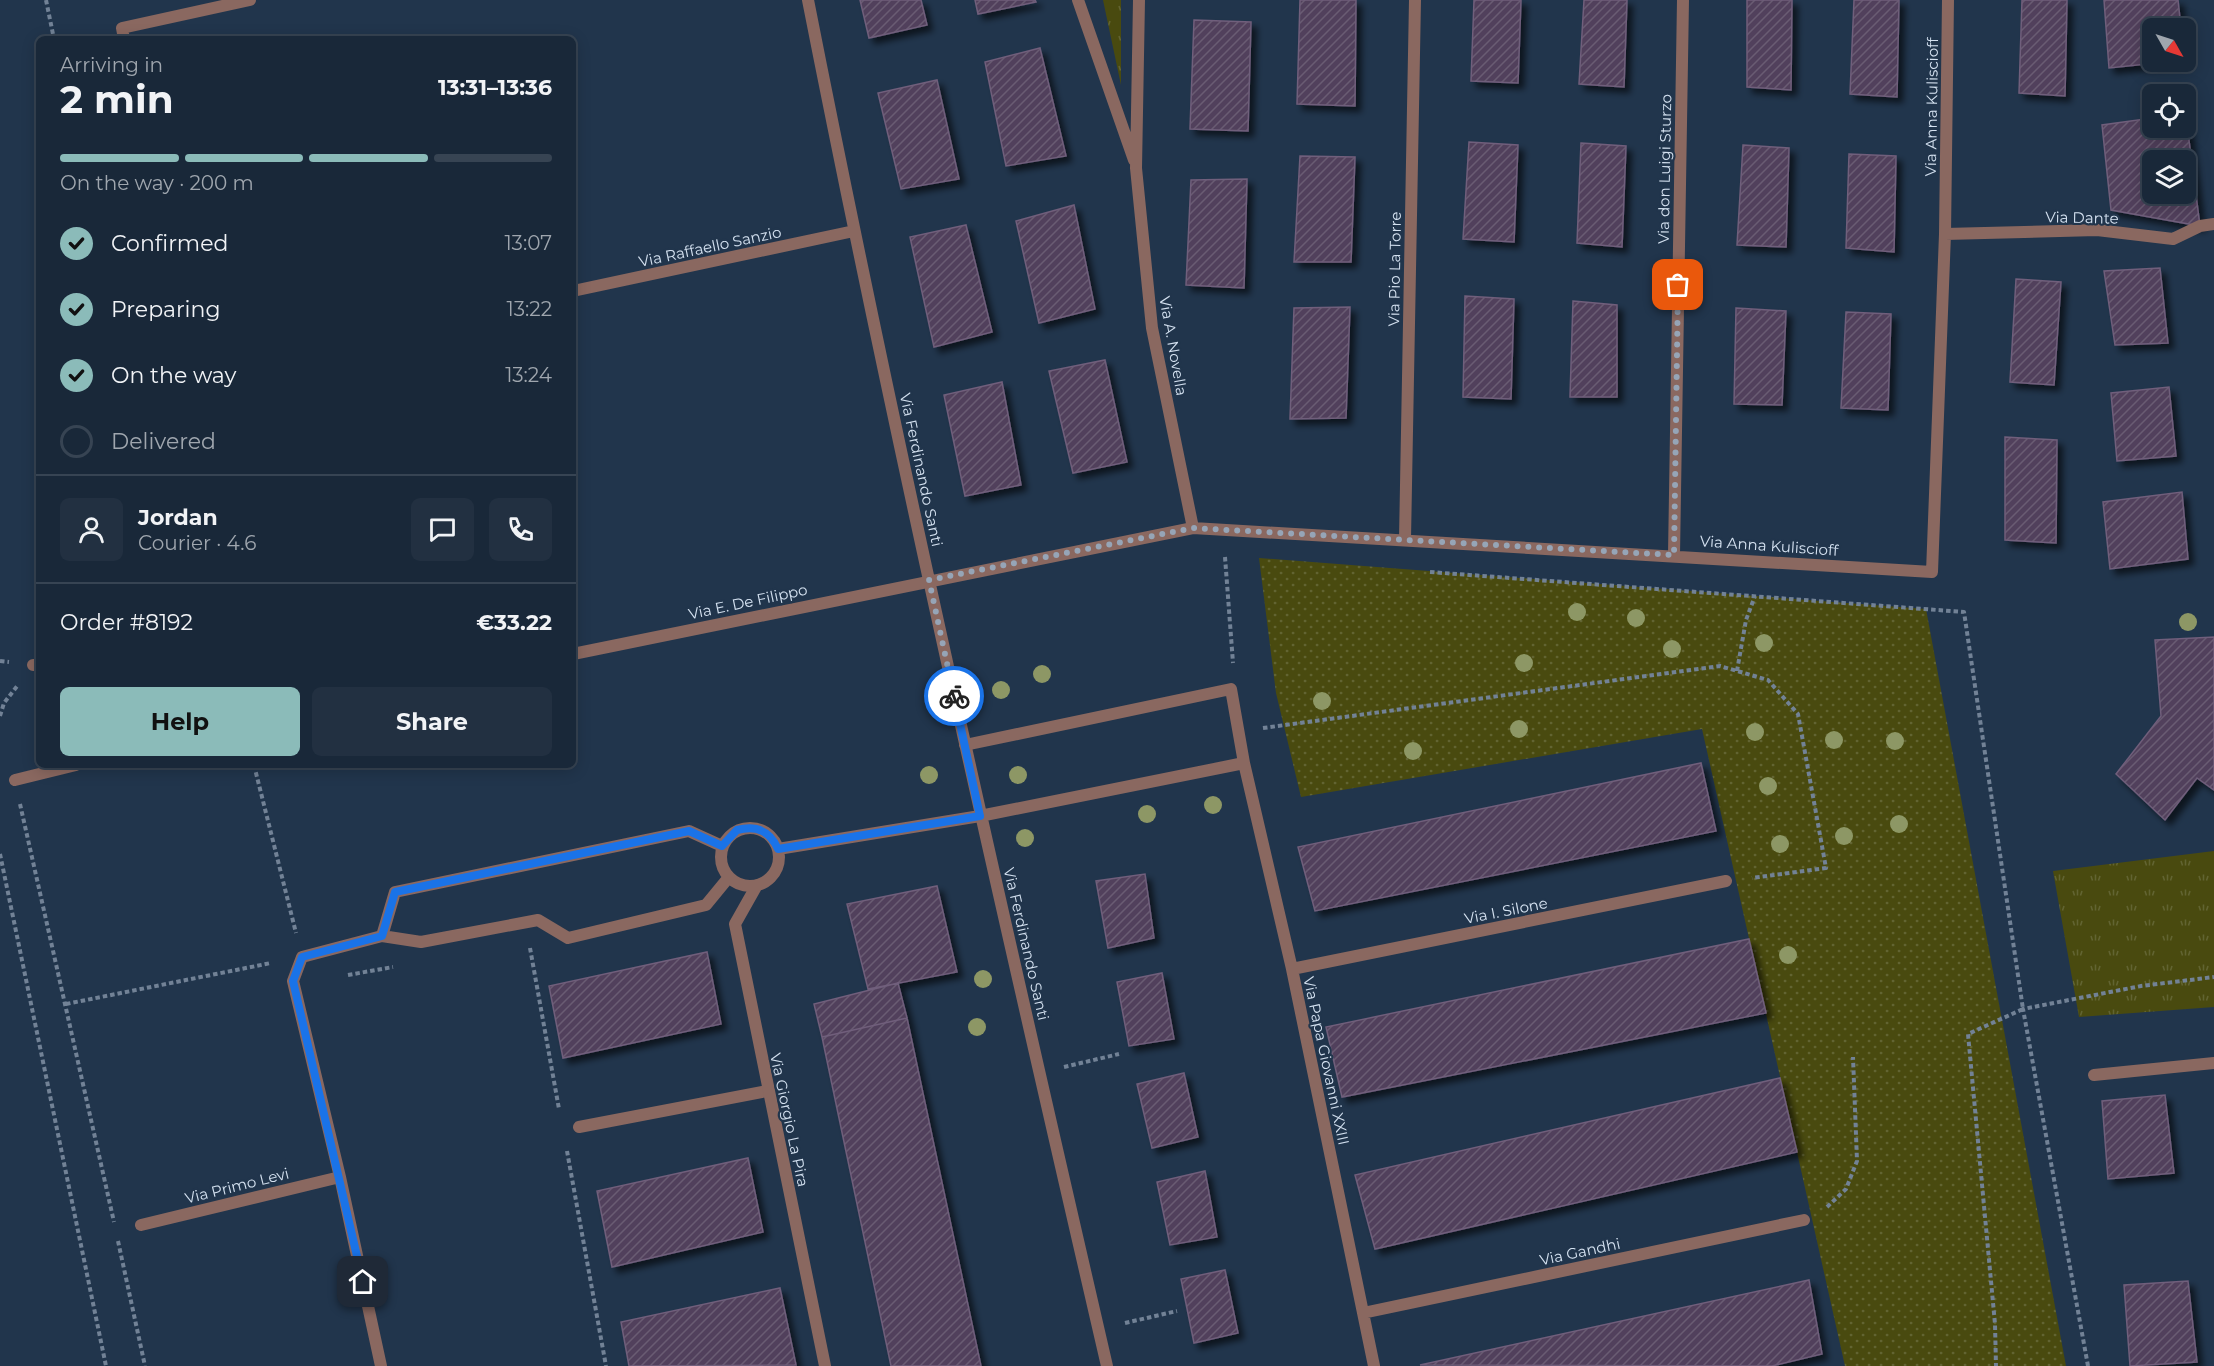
<!DOCTYPE html>
<html lang="en">
<head>
<meta charset="utf-8">
<style>
	body { margin:0; font-family:Montserrat,sans-serif; background:#223041; color:#f1f3f6; height:100vh; display:flex; flex-direction:column; font-size:22px; white-space:nowrap }
	* { box-sizing:border-box; margin:0 }
	p { font-size:20px; color:#9fa6ae }
	.icon { flex:none; width:33px; height:33px; fill:none; stroke:currentColor; stroke-width:2; stroke-linecap:round; stroke-linejoin:round }
	.map { position:relative; flex:1; overflow:hidden }
	.details { position:absolute; left:36px; top:36px; width:540px; height:732px; display:flex; flex-direction:column; background:#192839; border-radius:9px; box-shadow:0 3px 15px #0003,0 0 0 2px #374453 }
	.details>* { flex:none }
	.needle { width:39px; rotate:129deg }
	.tools { position:absolute; left:2142px; top:18px; display:grid; gap:12px }
	.tools a { display:grid; place-items:center; width:54px; height:54px; border-radius:9px; background:#192839; box-shadow:0 3px 15px #0003,0 0 0 2px #374453; font-size:30px }
	.pin { position:absolute; display:grid; place-items:center; width:51px; height:51px; color:#fff; margin:-26px; border-radius:12px; box-shadow:0 3px 9px #0006 }
	.courier { position:absolute; display:grid; place-items:center; width:60px; height:60px; margin:-30px; border:4px solid #1a73e8; border-radius:50%; background:#fff; color:#222; box-shadow:0 2px 8px #0007 }
	.headline em { font-style:normal; font-weight:700 }
	.headline div { display:flex; flex-direction:column-reverse }
	.headline { display:flex; align-items:center; justify-content:space-between; height:102px; padding:0 24px }
	h1 { font-size:39px; font-weight:700; line-height:45px }
	.bar { display:grid; grid-template-columns:repeat(4,1fr); gap:9px 6px; align-content:center; height:72px; padding:0 24px }
	.bar i { height:8px; border-radius:4px; background:#374453 }
	.bar .active { background:#8bbbb9 }
	.bar p { grid-column:span 4 }
	.line { display:flex; align-items:center; gap:15px; padding:0 24px; border-top:2px solid #374453 }
	.line div { flex:1 }
	.round { display:grid; place-items:center; flex:none; width:63px; height:63px; border-radius:9px; background:#223041 }
	ol { padding:0 24px; list-style:none }
	li { display:flex; align-items:center; gap:18px; height:66px }
	li p { margin-inline-start:auto }
	li .icon { padding:6px; border-radius:50%; background:#8bbbb9; color:#111; stroke-width:4 }
	li:last-child { color:#9fa6ae }
	li i { width:33px; height:33px; border:3px solid #374453; border-radius:50% }
	.primary-button { display:flex; gap:12px; margin-top:auto; padding:12px 24px }
	.primary-button a { flex:1; height:69px; border-radius:9px; background:#8bbbb9; color:#111; font-size:24px; font-weight:700; line-height:69px; text-align:center }
	.primary-button a+a { background:#223041; color:#f1f3f6 }
	.map>svg:first-child { display:block }
</style>
</head>
<body>
<div class="map">
<svg width="2214" height="1366" viewBox="0 0 2214 1366">
	<defs>
		<pattern id="grass-tufts" width="24" height="20" patternUnits="userSpaceOnUse" patternTransform="scale(1.5)"><rect width="24" height="20" fill="#494a0f"/><path d="M3 7l-1-3M5 7V3M7 7l1-3M15 17l-1-3M17 17v-4M19 17l1-3" fill="none" stroke="#626432"/></pattern>
		<pattern id="park-dots" width="8" height="8" patternUnits="userSpaceOnUse" patternTransform="scale(1.5)"><rect width="8" height="8" fill="#494a0f"/><path d="M2 2h.1M6 6h.1" fill="none" stroke="#626432" stroke-width="1.8" stroke-linecap="round"/></pattern>
		<pattern id="building-hatch" width="6" height="6" patternUnits="userSpaceOnUse" patternTransform="scale(1.5)"><rect width="6" height="6" fill="#51415b"/><path d="M-1 1l2-2M0 6l6-6M5 7l2-2" fill="none" stroke="#695c73"/></pattern>
		<filter id="shadow"><feDropShadow dx="5.5" dy="5.5" stdDeviation="3" flood-color="#0009"/></filter>
	</defs>
	<rect width="100%" height="100%" fill="#21354c"/>
	<path fill="url(#grass-tufts)" d="M1103,0H1121V85Z
		M2214,851V1007L2079,1017L2053,871Z"/>
	<path fill="url(#park-dots)" d="M1259,558L1926,609L2066,1366H1845L1702,729L1301,797L1276,693Z"/>
	<path fill="url(#building-hatch)" stroke="#705e7b" stroke-width="1.5" fill-rule="evenodd" filter="url(#shadow)" d="M860,0H921L927,25L869,38Z
		M975,0H1035L1036,2L978,14Z
		M1300,0H1356L1355,106L1297,104Z
		M1474,0H1521L1518,83L1471,81Z
		M1584,0H1627L1624,87L1579,84Z
		M1747,0H1792L1791,90L1747,87Z
		M1854,0H1899L1897,97L1850,94Z
		M2022,0H2067L2065,96L2019,93Z
		M2104,0H2178L2181,28H2152V62H2166L2109,68Z
		M1194,20L1251,22L1248,131L1190,129Z
		M1040,48L1066,156L1006,166L985,62Z
		M937,80L959,179L901,189L878,93Z
		M2186,117L2200,226L2111,210L2102,125L2152,118V128H2186ZM2152,160H2186V194H2152Z
		M1469,142L1518,145L1514,242L1463,239Z
		M1581,143L1626,146L1622,247L1577,243Z
		M1743,145L1789,148L1786,247L1737,245Z
		M1849,154L1896,156L1894,252L1846,248Z
		M1300,156L1355,157L1351,262H1294Z
		M1247,179L1244,288L1186,285L1191,180Z
		M1074,205L1095,309L1039,323L1016,221Z
		M966,225L992,332L934,347L910,237Z
		M2160,268L2168,343L2115,345L2104,271Z
		M2016,279L2061,282L2054,385L2010,382Z
		M1465,296L1514,299L1511,399L1463,397Z
		M1573,301L1617,305V397H1570Z
		M1350,307L1346,418L1290,419L1294,308Z
		M1736,308L1786,311L1782,405L1734,404Z
		M1846,312L1891,314L1888,410L1841,408Z
		M1105,360L1127,462L1073,473L1049,371Z
		M1002,382L1021,485L965,496L944,395Z
		M2169,387L2176,456L2117,461L2111,393Z
		M2005,437L2057,440L2056,543L2005,540Z
		M2182,492L2188,559L2110,569L2103,502Z
		M2214,637V790L2197,778L2165,820L2116,774L2161,716L2155,640Z
		M1701,763L1716,831L1315,911L1298,847Z
		M1145,874L1154,938L1108,948L1096,881Z
		M937,886L957,972L868,989L847,904Z
		M1749,939L1766,1013L1342,1097L1326,1027Z
		M707,952L721,1024L563,1058L549,986Z
		M1162,973L1174,1039L1129,1046L1117,982Z
		M898,983L907,1018L822,1037L814,1004Z
		M907,1018L981,1366H891L822,1037Z
		M1184,1073L1198,1137L1152,1148L1137,1084Z
		M1780,1078L1797,1152L1375,1249L1355,1175Z
		M2165,1095L2174,1173L2108,1179L2102,1101Z
		M748,1158L763,1232L612,1267L597,1191Z
		M1205,1171L1217,1237L1170,1245L1157,1182Z
		M1225,1270L1238,1333L1194,1343L1181,1279Z
		M1809,1280L1822,1354L1772,1366L1420,1365Z
		M2188,1281L2197,1362L2130,1366L2124,1285Z
		M780,1288L796,1365L629,1366L621,1322Z"/>
	<g fill="none" stroke-linecap="round" stroke-linejoin="round">
		<path stroke="#728296" stroke-width="4" stroke-dasharray="4.5 3" stroke-linecap="butt" d="M46,0L54,39
			M1225,557L1233,663
			M1430,572L1964,612L2023,1009L1968,1034L1995,1324L1996,1366
			M0,661L9,662
			M1737,671L1746,620L1755,596
			M0,716L4,703L18,685
			M1263,728L1720,666L1768,680L1798,714L1826,868L1752,878
			M254,765L296,933
			M20,804L114,1222
			M0,854L106,1366
			M530,948L559,1109
			M348,975L393,967
			M66,1004L271,963
			M1064,1067L1119,1054
			M567,1151L606,1366
			M1827,1207L1846,1189L1857,1161L1853,1057
			M118,1241L145,1366
			M1125,1323L1177,1311
			M2088,1366L2023,1009L2141,986L2214,977"/>
		<path stroke="#8a6860" stroke-width="12" d="M579,1127L767,1091"/>
		<path stroke="#8a6860" stroke-width="12" d="M808,0C898,457 1002,912 1107,1366
			M1078,0L1134,160
			M1139,0L1136,168L1152,328L1193,528
			M124,39L122,28L250,0
			M1945,234L2097,230L2173,239L2200,226L2214,224
			M573,291L854,231
			M1405,539L1415,0
			M1674,555L1683,0
			M573,654L1193,528L1932,572L1945,234L1948,0
			M33,665H39
			M965,745L1231,689L1244,763L1292,969L1374,1366
			M15,780L76,765
			M721 857a29 29 0 1 1 58 0a29 29 0 1 1-58 0Z
			M778,849L980,816L1244,763
			M757,885L735,924L825,1366
			M382,936L395,892L689,831L722,846
			M1292,969L1726,881
			M2094,1075L2214,1063
			M141,1225L340,1177
			M1363,1313L1804,1220
			M381,1366L340,1177L293,981L302,957L382,936L421,942L538,920L568,938L706,905L729,877"/>
	</g>
	<g fill="#8d9765">
		<circle cx="1577" cy="612" r="9"/>
		<circle cx="1636" cy="618" r="9"/>
		<circle cx="2188" cy="622" r="9"/>
		<circle cx="1764" cy="643" r="9"/>
		<circle cx="1672" cy="649" r="9"/>
		<circle cx="1524" cy="663" r="9"/>
		<circle cx="1042" cy="674" r="9"/>
		<circle cx="1001" cy="690" r="9"/>
		<circle cx="1322" cy="701" r="9"/>
		<circle cx="1519" cy="729" r="9"/>
		<circle cx="1755" cy="732" r="9"/>
		<circle cx="1834" cy="740" r="9"/>
		<circle cx="1895" cy="741" r="9"/>
		<circle cx="1413" cy="751" r="9"/>
		<circle cx="929" cy="775" r="9"/>
		<circle cx="1018" cy="775" r="9"/>
		<circle cx="1768" cy="786" r="9"/>
		<circle cx="1213" cy="805" r="9"/>
		<circle cx="1147" cy="814" r="9"/>
		<circle cx="1899" cy="824" r="9"/>
		<circle cx="1844" cy="836" r="9"/>
		<circle cx="1025" cy="838" r="9"/>
		<circle cx="1780" cy="844" r="9"/>
		<circle cx="1788" cy="955" r="9"/>
		<circle cx="983" cy="979" r="9"/>
		<circle cx="977" cy="1027" r="9"/>
	</g>
	<g fill="none" stroke-linecap="round" stroke-linejoin="round">
		<path stroke="#96a5b7" stroke-width="6" stroke-dasharray="0 10.8" d="M954,696L929,580L1193,528L1674,555L1678,285"/>
		<path stroke="#1a73e8" stroke-width="8" d="M363,1282L293,981L302,957L382,936L395,892L689,831L722,846L737,830C757,825 770,831 778,849L980,816L954,696"/>
	</g>
	<g text-anchor="middle" stroke-width="4.5" stroke-linejoin="round" paint-order="stroke">
		<g font-size="15" fill="#d5e2f1" stroke="#21354c">
			<text transform="translate(1932 107) rotate(-89)" y="5">Via Anna Kuliscioff</text>
			<text transform="translate(1665 169) rotate(-89)" y="5">Via don Luigi Sturzo</text>
			<text transform="translate(2082 218) rotate(1)" y="5">Via Dante</text>
			<text transform="translate(710 247) rotate(-12)" y="5">Via Raffaello Sanzio</text>
			<text transform="translate(1395 269) rotate(-89)" y="5">Via Pio La Torre</text>
			<text transform="translate(1173 346) rotate(80)" y="5">Via A. Novella</text>
			<text transform="translate(921 470) rotate(78)" y="5">Via Ferdinando Santi</text>
			<text transform="translate(1769 546) rotate(4)" y="5">Via Anna Kuliscioff</text>
			<text transform="translate(748 602) rotate(-12)" y="5">Via E. De Filippo</text>
			<text transform="translate(1506 911) rotate(-11)" y="5">Via I. Silone</text>
			<text transform="translate(1026 944) rotate(77)" y="5">Via Ferdinando Santi</text>
			<text transform="translate(1326 1061) rotate(78)" y="5">Via Papa Giovanni XXIII</text>
			<text transform="translate(789 1120) rotate(78)" y="5">Via Giorgio La Pira</text>
			<text transform="translate(237 1186) rotate(-14)" y="5">Via Primo Levi</text>
			<text transform="translate(1580 1252) rotate(-12)" y="5">Via Gandhi</text>
		</g>
	</g>
</svg>
<div class="tools">
<a><svg class="needle" viewBox="-14 -14 28 28"><path d="M0-13l5 13h-10z" fill="#e53935"/><path d="M0 13l5-13h-10z" fill="#9fa6ae"/></svg></a>
<a><svg class="icon" aria-label="locate" viewBox="0 0 24 24"><circle cx="12" cy="12" r="6"/><path d="M12 2v4M12 18v4M2 12h4M18 12h4"/></svg></a>
<a><svg class="icon" aria-label="layers" viewBox="0 0 24 24"><path d="M12 4l9 5-9 5-9-5zM3 14l9 5 9-5"/></svg></a>
</div>
<div class="pin" style="left:1678px;top:285px;background:#ea580c"><svg class="icon" aria-label="bag" viewBox="0 0 24 24"><path d="M5 8h14l-1 12H6zM9 8a3 3 0 0 1 6 0"/></svg></div>
<div class="pin" style="left:363px;top:1282px;background:#1f2937"><svg class="icon" aria-label="home" viewBox="0 0 24 24"><path d="M3 11l9-7 9 7M6 9v11h12V9"/></svg></div>
<div class="courier" style="left:954px;top:696px"><svg class="icon" aria-label="bike" viewBox="0 0 24 24"><circle cx="6" cy="16" r="4"/><circle cx="18" cy="16" r="4"/><path d="M6 16l4-8h5l3 8M10 8l3 8H6M13 5h3"/></svg></div>
<section class="details">
<div class="headline"><div><h1>2 min</h1><p>Arriving in</p></div><em>13:31–13:36</em></div>
<div class="bar"><i class="active"></i><i class="active"></i><i class="active"></i><i></i><p>On the way · 200 m</p></div>
<ol>
<li><svg class="icon" aria-label="check" viewBox="0 0 24 24"><path d="M5 12l5 5 9-10"/></svg>Confirmed<p>13:07</p></li>
<li><svg class="icon" aria-label="check" viewBox="0 0 24 24"><path d="M5 12l5 5 9-10"/></svg>Preparing<p>13:22</p></li>
<li><svg class="icon" aria-label="check" viewBox="0 0 24 24"><path d="M5 12l5 5 9-10"/></svg>On the way<p>13:24</p></li>
<li><i></i>Delivered</li>
</ol>
<div class="line" style="height:108px"><a class="round"><svg class="icon" aria-label="person" viewBox="0 0 24 24"><circle cx="12" cy="8" r="4"/><path d="M4 21q1-7 8-7t8 7"/></svg></a><div><b>Jordan</b><p>Courier · 4.6</p></div><a class="round"><svg class="icon" aria-label="chat" viewBox="0 0 24 24"><path d="M4 5h16v11H9l-5 4z"/></svg></a><a class="round"><svg class="icon" aria-label="phone" viewBox="0 0 24 24"><path d="M5 4h4l2 5-3 2q2 4 5 5l2-3 5 2v4C11 20 4 13 5 4z"/></svg></a></div>
<div class="line" style="height:78px"><div>Order #8192</div><b>€33.22</b></div>
<div class="primary-button"><a>Help</a><a>Share</a></div>
</section>
</div>
</body>
</html>
